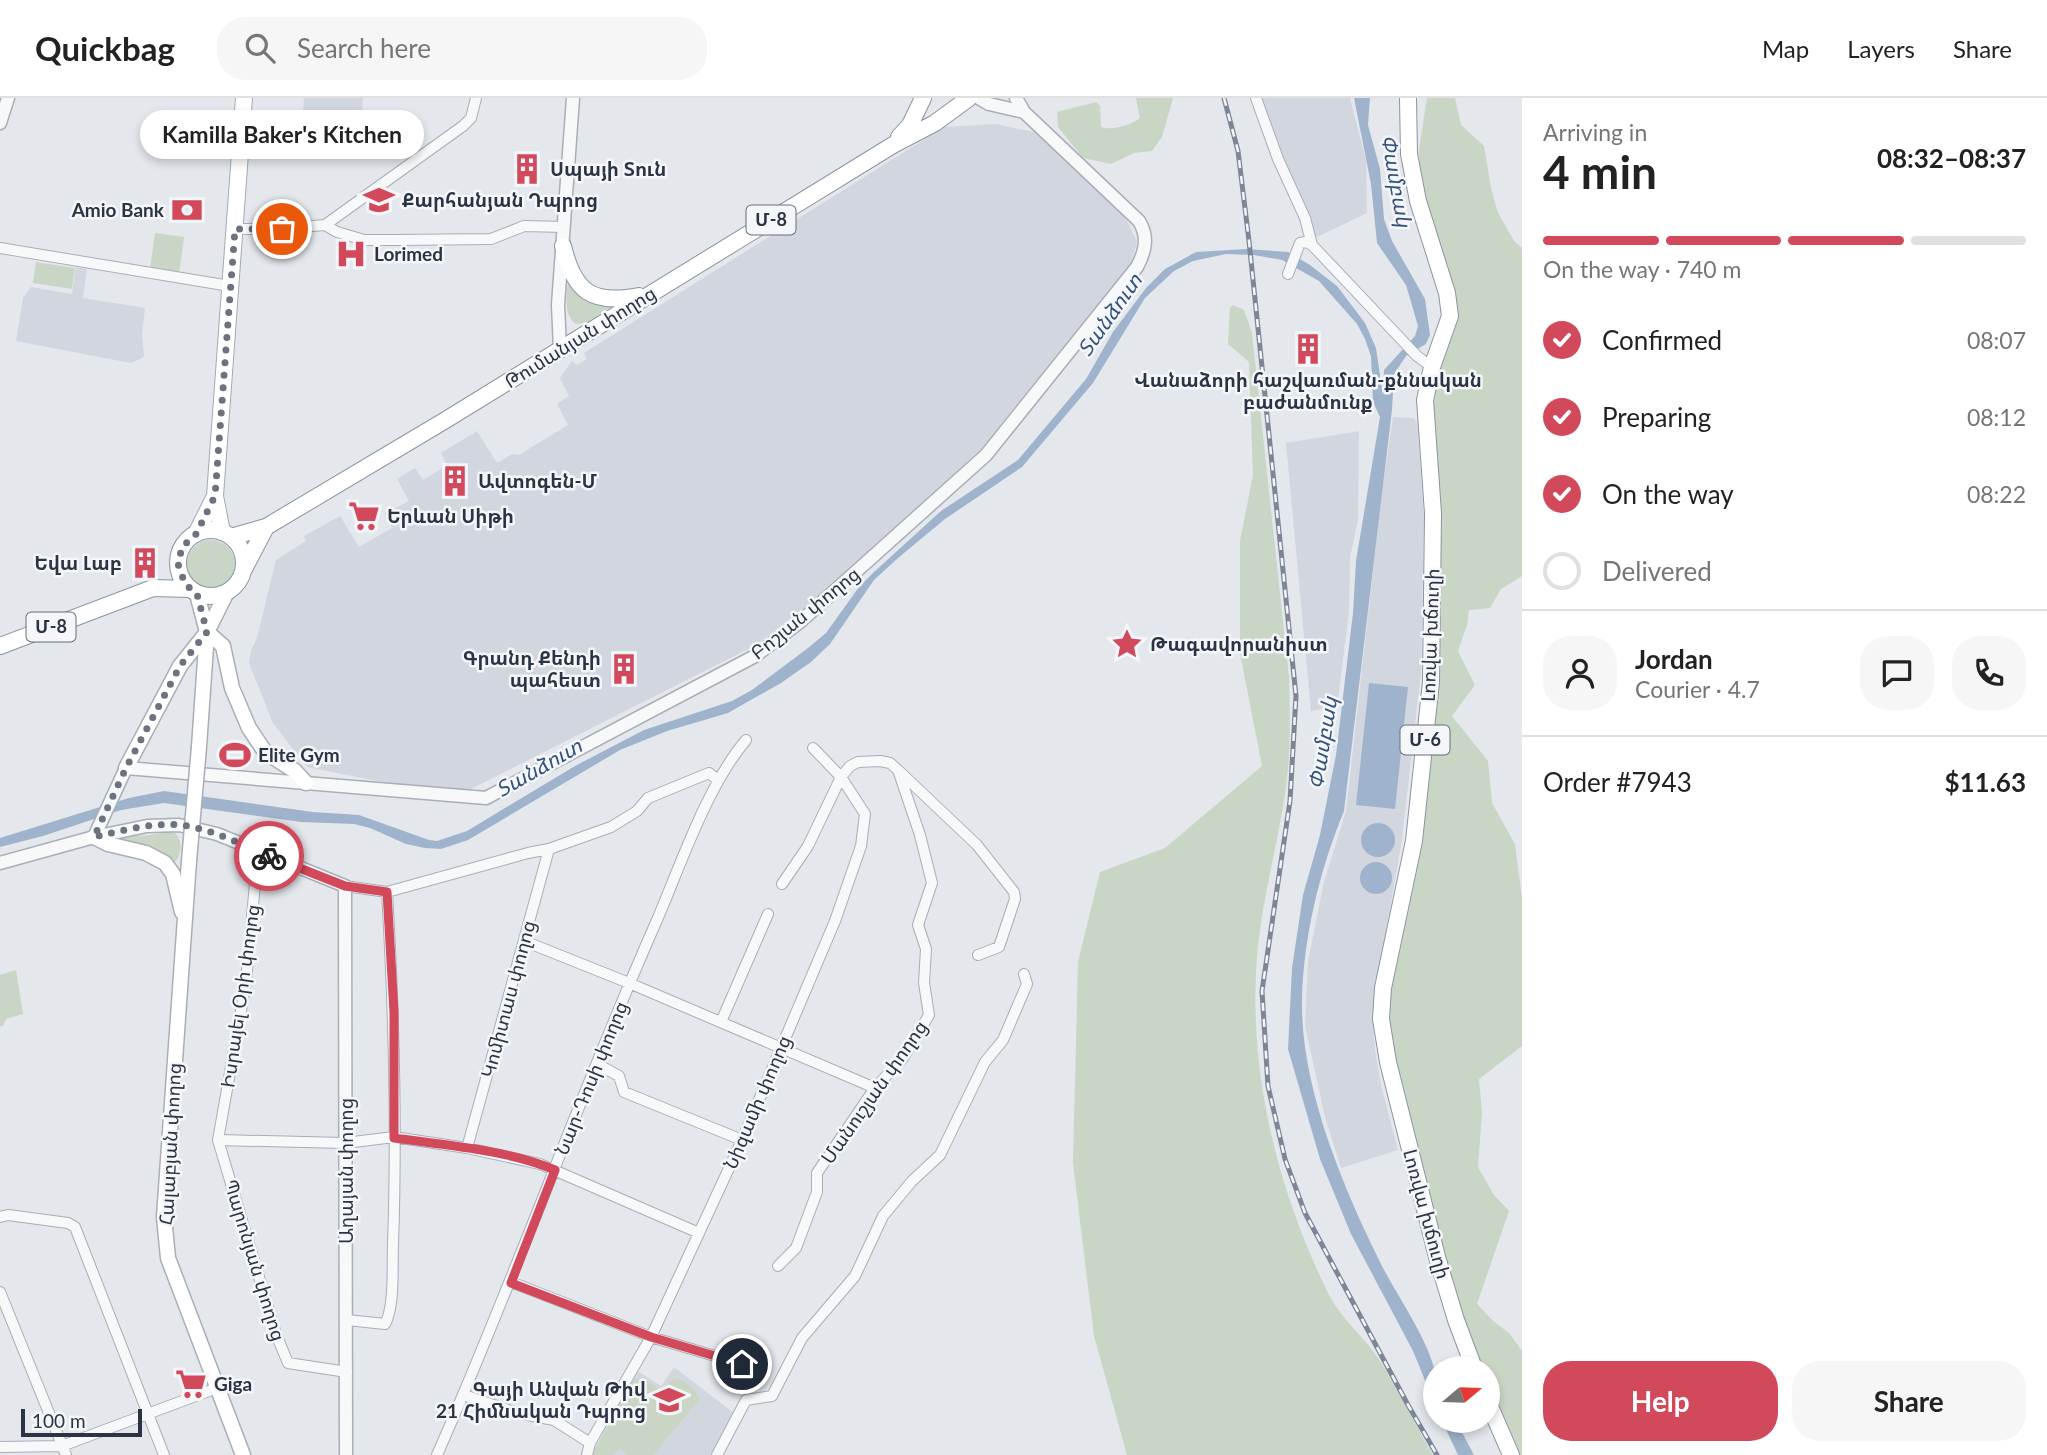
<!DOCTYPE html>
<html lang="en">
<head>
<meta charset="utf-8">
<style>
	body { margin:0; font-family:Lato,"Noto Sans Armenian",sans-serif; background:#f6f6f6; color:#222; height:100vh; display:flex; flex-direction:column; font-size:26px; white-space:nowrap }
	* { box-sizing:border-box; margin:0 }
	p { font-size:23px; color:#767676 }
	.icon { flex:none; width:38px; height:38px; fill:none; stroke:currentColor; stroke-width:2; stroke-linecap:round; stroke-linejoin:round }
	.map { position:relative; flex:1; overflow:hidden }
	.drawer { display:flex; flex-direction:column; background:#fff; width:525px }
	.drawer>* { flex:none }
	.needle { width:46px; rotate:71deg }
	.controls { position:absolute; left:1423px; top:1258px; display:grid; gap:14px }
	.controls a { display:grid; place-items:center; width:77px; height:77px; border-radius:50%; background:#fff; box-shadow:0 4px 10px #0003; font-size:35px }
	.scale { position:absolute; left:21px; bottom:18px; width:121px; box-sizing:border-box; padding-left:7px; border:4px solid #2b3445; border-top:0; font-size:19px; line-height:24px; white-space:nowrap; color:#2b3445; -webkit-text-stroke:5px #f4f6f9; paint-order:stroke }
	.pin { position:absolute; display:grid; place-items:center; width:60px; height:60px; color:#fff; margin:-30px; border:4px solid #fff; border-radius:50%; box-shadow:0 2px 7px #0007 }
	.courier { position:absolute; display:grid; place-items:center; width:70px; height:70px; margin:-35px; border:5px solid #d1495b; border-radius:50%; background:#fff; color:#222; box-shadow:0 2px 9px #0007 }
	.bubble { position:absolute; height:49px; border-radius:24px; background:#fff; box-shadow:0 4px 10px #0003; font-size:23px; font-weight:700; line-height:49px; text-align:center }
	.head em { font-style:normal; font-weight:700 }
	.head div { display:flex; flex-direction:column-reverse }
	.head { display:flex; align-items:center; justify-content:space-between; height:119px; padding:0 21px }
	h1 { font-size:46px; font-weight:700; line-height:52px }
	.bar { display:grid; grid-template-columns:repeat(4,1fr); gap:10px 7px; align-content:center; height:84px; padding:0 21px }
	.bar i { height:9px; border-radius:5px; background:#e0e0e0 }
	.bar .on { background:#d1495b }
	.bar p { grid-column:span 4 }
	.line { display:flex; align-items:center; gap:18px; padding:0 21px; border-top:2px solid #e0e0e0 }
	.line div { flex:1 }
	.round { display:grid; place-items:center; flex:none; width:74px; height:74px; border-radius:28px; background:#f6f6f6 }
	ol { padding:0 21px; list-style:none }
	li { display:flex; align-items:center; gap:21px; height:77px }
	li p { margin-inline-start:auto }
	li .icon { padding:7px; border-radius:50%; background:#d1495b; color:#fff; stroke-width:4 }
	li:last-child { color:#767676 }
	li i { width:38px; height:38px; border:4px solid #e0e0e0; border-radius:50% }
	.cta { display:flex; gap:14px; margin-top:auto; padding:14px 21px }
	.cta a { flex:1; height:80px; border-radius:28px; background:#d1495b; color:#fff; font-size:28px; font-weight:700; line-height:80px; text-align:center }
	.cta a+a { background:#f6f6f6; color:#222 }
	header { display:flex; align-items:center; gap:42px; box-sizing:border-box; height:98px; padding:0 35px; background:#fff; border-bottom:2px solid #e0e0e0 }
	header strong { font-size:33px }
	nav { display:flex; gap:38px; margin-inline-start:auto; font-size:24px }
	.search { width:490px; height:63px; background:#f6f6f6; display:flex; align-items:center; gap:18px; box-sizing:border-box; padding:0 24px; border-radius:28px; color:#767676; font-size:26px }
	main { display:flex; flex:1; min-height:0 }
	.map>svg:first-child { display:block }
</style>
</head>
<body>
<header>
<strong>Quickbag</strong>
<div class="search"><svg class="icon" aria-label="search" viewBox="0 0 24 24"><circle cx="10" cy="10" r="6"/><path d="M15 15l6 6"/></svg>Search here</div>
<nav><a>Map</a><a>Layers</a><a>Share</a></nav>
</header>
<main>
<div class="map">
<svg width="1522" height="1357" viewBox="0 0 1522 1357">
	<rect width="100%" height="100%" fill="#e4e7ec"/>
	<path fill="#d2d6de" d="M304,0H363L361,30L333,46L301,44Z
		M1251,0H1350L1366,63L1367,115L1317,139L1295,90L1276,65Z
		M996,26L1034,34L1126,120L1137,144L1131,166L981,351L809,507L752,549L467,693L382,684L307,669L273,625L249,565L251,553L257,540L276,462L306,443L304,438L340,418L359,449L392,430L385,416L409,403L397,381L415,370L423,382L447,367L441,355L477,333L497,365L512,356L519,357L568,327L557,306L569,298L560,280L572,263L577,267L587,261L584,255L944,29Z
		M76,169L87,171L83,200L145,210L142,237L144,258L142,260L131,265L16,243L23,200L31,189L72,196Z
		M1393,319L1414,320L1417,325L1424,418L1421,574L1402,741L1372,915L1375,952L1381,987L1398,1052L1341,1070L1325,1019L1305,927L1308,863L1324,784L1346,713L1382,393Z
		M1359,333L1358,422L1350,459L1349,514L1337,609L1311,613L1286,345Z
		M674,1269L734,1315L711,1357H591L633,1282L639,1274L661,1288Z"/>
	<path fill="#c9d6c5" d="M1136,0H1173L1162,39L1152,53L1134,55L1111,66L1083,60L1058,29L1057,14L1096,4L1100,8L1101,29C1111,33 1131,27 1140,20Z
		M1427,0H1455L1461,27L1484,48L1491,90L1498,115L1514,143L1522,150V478L1501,491L1490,510L1469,512L1467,527L1458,553L1475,587L1452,618L1488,663L1492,705L1515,746L1522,801V948L1479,981L1482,1015L1478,1069L1494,1097L1509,1113L1477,1206L1491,1221L1510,1236L1522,1253V1357H1516L1488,1293V1270H1478L1459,1223L1409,1029L1387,922L1390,893L1422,734L1431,315L1439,268L1456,221L1420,84L1419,52Z
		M155,135L184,139L179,176L150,171Z
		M36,164L75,170L72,191L33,185Z
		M569,174L621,203L588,224L576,226C561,216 568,190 569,174Z
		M1233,207L1244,212L1252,235L1289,579C1290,605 1290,632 1289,658C1285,722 1265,784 1258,847C1246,968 1276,1089 1329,1197C1341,1220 1363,1238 1378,1260C1398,1291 1414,1325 1433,1357H1127L1094,1238L1073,1065L1078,864L1100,774L1165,750L1262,668L1240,555V443L1253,377L1249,264L1228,246L1230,210Z
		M187 466a24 24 0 1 1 48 0a24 24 0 1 1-48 0Z
		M173,733C184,742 182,757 173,767L117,744L122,739L150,737Z
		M16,872L23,916L6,921L3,928H0V877Z
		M644,1280L659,1291L666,1289L673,1280C686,1282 695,1291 700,1301L653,1357H628L619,1350L612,1357H592L633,1282Z"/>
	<path fill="#9fb4cc" d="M1354,0H1370L1368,27L1380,71L1384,121L1392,143L1425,201L1430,237L1426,246L1406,258L1394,276L1392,312L1344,713C1320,771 1303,840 1302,904C1301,990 1343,1089 1381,1166C1396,1196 1426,1238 1434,1270C1437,1280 1435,1295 1435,1307L1413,1253L1351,1136L1320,1061L1288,951L1292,870L1303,797L1320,737L1336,657L1353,515L1356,463L1380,319L1373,304L1371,258L1365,241L1357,226L1319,183L1282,162L1254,157L1226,156L1193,163L1174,173L1145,200L1093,285L1022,369L945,421L898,460L874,482L830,546L811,564L781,585L728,615L667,633L620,652L468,742L441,751L425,750L406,746L370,730L354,726L301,724L164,705L121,712L43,738L0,749V740L129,700L164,693L313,714L359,717L429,742L437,743L467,733L575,668L644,632L732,603L752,592L808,550L826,535L859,489L874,474L941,413L1018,362L1086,281L1113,234L1146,190L1165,171L1196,154L1246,151L1288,154L1310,167L1337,188L1365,225L1376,250L1383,297L1384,272L1415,238L1418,228L1406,187L1377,145L1371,86Z
		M1369,585L1408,589L1395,711L1356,707Z
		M1361 742a17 17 0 1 1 34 0a17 17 0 1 1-34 0Z
		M1360 780a16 16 0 1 1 32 0a16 16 0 1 1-32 0Z
		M1442,1323H1456L1474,1357H1458Z"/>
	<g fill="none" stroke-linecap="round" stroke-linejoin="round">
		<defs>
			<path id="minor" d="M1256,0L1278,61L1305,120L1312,147
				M325,127L463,28L471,20L476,0
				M235,131H276L325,127L337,134L364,142H398L491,141L524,128L564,129
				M0,150L230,188
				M1288,176L1300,145L1306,144L1312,147L1417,258L1432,269
				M899,673L977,747L1014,794L1015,801L999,849L978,857
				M258,753L246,884L218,1042L276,1236L288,1265L347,1274
				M345,788L387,794L528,755L549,751L611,729L637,713L648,700L709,675L718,682
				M524,843L629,885L875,990
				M721,924L768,816
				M597,966L619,978L624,994L742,1042
				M218,1042L345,1045L394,1039L467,1050L540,1066L699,1135
				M467,1050L549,751
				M0,1119L8,1117L68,1125L75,1129L164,1357
				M778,1168L796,1150L817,1094V1075L875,990L903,960L929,917L924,885L926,851L918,827L932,785L920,737L898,672L890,665L880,663L858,664L850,668L841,679L808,748L782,786
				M511,1184L651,1239L742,1266
				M0,1194L66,1357
				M347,1222L385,1226C395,1208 392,1168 393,1147C397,1029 394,912 387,794
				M464,1297L517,1315L554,1322L590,1345
				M0,1349L62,1348L217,1290
				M437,1357C515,1181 579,998 657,822C681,766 707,688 746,642
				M587,1357L590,1345L651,1239L742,1042L835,823L861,748L865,716L841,679L813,650
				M717,1357L746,1302L772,1298L802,1240L855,1178L883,1118L912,1083L940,1057L985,964L1003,942L1027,886L1024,876"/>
			<path id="tertiary" d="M979,0L989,6L1024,14
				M0,25L8,0
				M560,251L558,207L573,0
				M94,739L126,670L486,700L755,558L801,523L986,357L1137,169C1145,154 1149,139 1139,123L1024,14L1016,0
				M0,765L94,739L147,728L179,727L217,736L345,788L346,1357"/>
			<path id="secondary" d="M197,496L207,534L199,649
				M207,534L223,548L232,590L249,630L265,654L295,673L306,685
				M126,670L180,568L207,534L227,494
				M94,739L108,746L146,755L165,765L173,776L182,814
				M189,763L164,1119L168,1160L243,1357"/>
			<path id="primary" d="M222,434L215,398L244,0
				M196,436L215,398"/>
			<path id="trunk" d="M1408,0L1409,56L1418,103L1447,195L1450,218L1432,269L1425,302L1433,415L1431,584L1414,743L1383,890L1381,921L1388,964L1437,1159L1456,1222L1474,1270
				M899,39L910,27L923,0
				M563,148C574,194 592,207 639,198
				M178 465a33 33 0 1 1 66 0a33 33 0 1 1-66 0Z
				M231,439L266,429L444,323L893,47L935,25L969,0
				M244,471L266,429
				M0,548L153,490L190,491
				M1488,1304L1511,1357"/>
		</defs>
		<use href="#minor" stroke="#a9aeb7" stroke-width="12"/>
		<use href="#tertiary" stroke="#a9aeb7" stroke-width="15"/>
		<use href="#secondary" stroke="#a9aeb7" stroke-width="17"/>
		<use href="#primary" stroke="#a3abb8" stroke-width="18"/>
		<use href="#trunk" stroke="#8b94a3" stroke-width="18"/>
		<use href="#minor" stroke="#f7f8fa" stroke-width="10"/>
		<use href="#tertiary" stroke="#f7f8fa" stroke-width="12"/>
		<use href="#secondary" stroke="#fff" stroke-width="14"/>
		<use href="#primary" stroke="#fff" stroke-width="16"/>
		<use href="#trunk" stroke="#fff" stroke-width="16"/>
		<defs>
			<path id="rail" d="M1224,0L1238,53L1249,143L1296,598L1290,703L1262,893L1268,988L1285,1061L1305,1115L1408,1307L1437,1357"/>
		</defs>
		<use href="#rail" stroke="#7d8696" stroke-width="5"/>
		<use href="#rail" stroke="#f4f6f9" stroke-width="2.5" stroke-dasharray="8" stroke-linecap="butt"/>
		<defs>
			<path id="secondary-bridge" d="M189,763L199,649"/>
		</defs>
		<use href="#secondary-bridge" stroke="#a9aeb7" stroke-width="17" stroke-linecap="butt"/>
		<use href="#secondary-bridge" stroke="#fff" stroke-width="14"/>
	</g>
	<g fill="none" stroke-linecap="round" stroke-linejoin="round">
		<path stroke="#6c737f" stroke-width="7" stroke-dasharray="0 12.6" d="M269,758C241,746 212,731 181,727C152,724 122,733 94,739L126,670L180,568L207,534L197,496L185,486L178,466L182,449L196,436L215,398L235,131H282"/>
		<path stroke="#d1495b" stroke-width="9" d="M269,758L345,788L387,794L394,914V1040C444,1047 509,1052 555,1072L511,1185L651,1239L742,1266"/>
	</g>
	<defs>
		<symbol id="building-bare" viewBox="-9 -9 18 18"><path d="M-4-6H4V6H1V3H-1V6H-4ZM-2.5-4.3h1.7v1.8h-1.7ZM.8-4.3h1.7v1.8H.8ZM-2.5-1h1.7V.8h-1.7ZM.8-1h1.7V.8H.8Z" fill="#d1495b" stroke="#f4f6f9" stroke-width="2.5" paint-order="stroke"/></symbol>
		<symbol id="school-bare" viewBox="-9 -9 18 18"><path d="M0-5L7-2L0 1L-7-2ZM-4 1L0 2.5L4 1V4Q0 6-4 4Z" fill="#d1495b" stroke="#f4f6f9" stroke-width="2.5" paint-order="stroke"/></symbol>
		<symbol id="bank-bare" viewBox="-9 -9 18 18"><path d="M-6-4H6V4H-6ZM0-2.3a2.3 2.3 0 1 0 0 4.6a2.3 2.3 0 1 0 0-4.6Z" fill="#d1495b" stroke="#f4f6f9" stroke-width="2.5" paint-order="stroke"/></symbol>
		<symbol id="hospital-bare" viewBox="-9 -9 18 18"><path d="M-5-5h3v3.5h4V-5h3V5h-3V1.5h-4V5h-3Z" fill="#d1495b" stroke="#f4f6f9" stroke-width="2.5" paint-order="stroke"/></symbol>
		<symbol id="supermarket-bare" viewBox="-9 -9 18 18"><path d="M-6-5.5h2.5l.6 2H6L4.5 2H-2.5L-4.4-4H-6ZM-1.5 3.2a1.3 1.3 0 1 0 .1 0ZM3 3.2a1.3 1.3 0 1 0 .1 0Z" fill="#d1495b" stroke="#f4f6f9" stroke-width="2.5" paint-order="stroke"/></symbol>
		<symbol id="sight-bare" viewBox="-9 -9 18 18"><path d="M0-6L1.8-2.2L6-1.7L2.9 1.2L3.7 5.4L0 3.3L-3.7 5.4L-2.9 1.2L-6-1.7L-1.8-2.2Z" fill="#d1495b" stroke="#f4f6f9" stroke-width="2.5" paint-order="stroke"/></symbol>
		<symbol id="stadium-bare" viewBox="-9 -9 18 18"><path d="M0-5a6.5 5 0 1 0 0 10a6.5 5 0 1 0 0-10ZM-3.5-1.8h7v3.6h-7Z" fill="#d1495b" stroke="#f4f6f9" stroke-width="2.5" paint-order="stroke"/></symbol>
	</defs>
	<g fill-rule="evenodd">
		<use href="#building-bare" x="505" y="49" width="44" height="44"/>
		<use href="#school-bare" x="357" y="80" width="44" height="44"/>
		<use href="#bank-bare" x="165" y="90" width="44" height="44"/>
		<use href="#hospital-bare" x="329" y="134" width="44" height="44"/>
		<use href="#building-bare" x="1286" y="229" width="44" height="44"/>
		<use href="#building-bare" x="433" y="361" width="44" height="44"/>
		<use href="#supermarket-bare" x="342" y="396" width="44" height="44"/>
		<use href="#building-bare" x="123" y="443" width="44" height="44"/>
		<use href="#sight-bare" x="1105" y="524" width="44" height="44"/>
		<use href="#building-bare" x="602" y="549" width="44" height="44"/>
		<use href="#stadium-bare" x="213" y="635" width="44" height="44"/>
		<use href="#supermarket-bare" x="169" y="1264" width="44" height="44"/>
		<use href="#school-bare" x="647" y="1280" width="44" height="44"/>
	</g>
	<g text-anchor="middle" stroke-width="5" stroke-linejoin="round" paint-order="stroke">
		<g fill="#f4f6f9" stroke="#676e7b" stroke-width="2">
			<rect x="746.5" y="107.5" width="49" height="29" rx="5"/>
			<rect x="26.5" y="514.5" width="49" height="29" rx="5"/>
			<rect x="1400.5" y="627.5" width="49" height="29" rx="5"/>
		</g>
		<g font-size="18" font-weight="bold" fill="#2b3445">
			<text x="771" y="128">Մ-8</text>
			<text x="51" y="535">Մ-8</text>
			<text x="1425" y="648">Մ-6</text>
		</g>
		<g font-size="19" font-weight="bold" fill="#2b3445" stroke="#f4f6f9" text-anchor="start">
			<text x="550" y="78">Սպայի Տուն</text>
			<text x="402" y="109">Քարհանյան Դպրոց</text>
			<text x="164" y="119" text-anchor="end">Amio Bank</text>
			<text x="374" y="163">Lorimed</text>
			<text x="1308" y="289" text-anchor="middle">Վանաձորի հաշվառման-քննական<tspan x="1308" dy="22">բաժանմունք</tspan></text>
			<text x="478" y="390">Ավտոգեն-Մ</text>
			<text x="387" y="425">Երևան Սիթի</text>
			<text x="122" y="472" text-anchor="end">Եվա Լաբ</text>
			<text x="1150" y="553">Թագավորանիստ</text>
			<text x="601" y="567" text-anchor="end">Գրանդ Քենդի<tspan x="601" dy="22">պահեստ</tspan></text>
			<text x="258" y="664">Elite Gym</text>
			<text x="214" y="1293">Giga</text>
			<text x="646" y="1298" text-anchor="end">Գայի Անվան Թիվ<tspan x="646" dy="22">21 Հիմնական Դպրոց</tspan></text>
		</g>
		<g font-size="19" fill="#2b3445" stroke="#f4f6f9">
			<text transform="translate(580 239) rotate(-32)" y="7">Թումանյան փողոց</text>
			<text transform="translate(805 515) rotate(-39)" y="7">Բոշյան փողոց</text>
			<text transform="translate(1430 537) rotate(-88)" y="7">Լոռվա խճուղի</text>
			<text transform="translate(240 898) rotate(-82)" y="7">Իսրայել Օրի փողոց</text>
			<text transform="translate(508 901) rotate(-75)" y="7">Կոմիտաս փողոց</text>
			<text transform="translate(591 980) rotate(-68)" y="7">Նար-Դոսի փողոց</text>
			<text transform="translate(874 994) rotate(-55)" y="7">Մանուշյան փողոց</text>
			<text transform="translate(757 1004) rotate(-67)" y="7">Նիզամի փողոց</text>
			<text transform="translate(170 1046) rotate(-87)" y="7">Հալաբյան փողոց</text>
			<text transform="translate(346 1073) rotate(-90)" y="7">Աղայան փողոց</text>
			<text transform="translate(1427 1116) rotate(75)" y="7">Լոռվա խճուղի</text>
			<text transform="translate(255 1162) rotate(73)" y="7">Պարոնյան փողոց</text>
		</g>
		<g font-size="21" font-style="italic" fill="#34527a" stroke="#f4f6f9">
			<text transform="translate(1396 83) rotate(80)" y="7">Փամբակ</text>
			<text transform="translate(1110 217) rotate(-55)" y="7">Տանձուտ</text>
			<text transform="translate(1323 645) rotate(-81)" y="7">Փամբակ</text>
			<text transform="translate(539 670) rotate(-30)" y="7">Տանձուտ</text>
		</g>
	</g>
</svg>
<div class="controls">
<a><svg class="needle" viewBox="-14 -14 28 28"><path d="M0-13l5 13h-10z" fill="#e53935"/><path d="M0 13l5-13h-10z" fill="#767676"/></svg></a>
</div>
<div class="scale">100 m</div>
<div class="pin" style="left:282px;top:131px;background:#ea580c"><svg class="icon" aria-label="bag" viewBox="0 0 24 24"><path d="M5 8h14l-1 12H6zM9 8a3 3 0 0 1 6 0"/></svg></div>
<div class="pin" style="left:742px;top:1266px;background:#1f2937"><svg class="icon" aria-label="home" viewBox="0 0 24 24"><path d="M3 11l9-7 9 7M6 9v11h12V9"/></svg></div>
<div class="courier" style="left:269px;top:758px"><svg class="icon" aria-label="bike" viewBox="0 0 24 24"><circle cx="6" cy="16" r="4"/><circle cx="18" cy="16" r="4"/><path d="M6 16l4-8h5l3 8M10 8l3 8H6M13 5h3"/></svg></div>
<div class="bubble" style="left:140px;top:12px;width:284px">Kamilla Baker's Kitchen</div>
</div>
<section class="drawer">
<div class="head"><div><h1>4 min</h1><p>Arriving in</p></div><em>08:32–08:37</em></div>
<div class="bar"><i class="on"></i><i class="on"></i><i class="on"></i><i></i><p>On the way · 740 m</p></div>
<ol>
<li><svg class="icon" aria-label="check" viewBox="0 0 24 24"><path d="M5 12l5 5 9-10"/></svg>Confirmed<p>08:07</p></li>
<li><svg class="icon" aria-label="check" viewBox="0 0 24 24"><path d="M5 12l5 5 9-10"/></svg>Preparing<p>08:12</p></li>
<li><svg class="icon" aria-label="check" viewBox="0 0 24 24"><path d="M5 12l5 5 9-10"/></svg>On the way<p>08:22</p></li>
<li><i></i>Delivered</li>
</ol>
<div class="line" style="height:126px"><a class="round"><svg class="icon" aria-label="person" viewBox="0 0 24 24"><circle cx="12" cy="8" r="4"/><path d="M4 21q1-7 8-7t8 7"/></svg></a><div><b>Jordan</b><p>Courier · 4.7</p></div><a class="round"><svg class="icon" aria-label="chat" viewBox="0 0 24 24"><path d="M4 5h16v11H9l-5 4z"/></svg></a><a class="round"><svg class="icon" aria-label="phone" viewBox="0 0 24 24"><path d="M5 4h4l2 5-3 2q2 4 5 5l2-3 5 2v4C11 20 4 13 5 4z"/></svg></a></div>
<div class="line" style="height:91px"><div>Order #7943</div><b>$11.63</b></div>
<div class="cta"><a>Help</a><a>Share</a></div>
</section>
</main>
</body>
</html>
